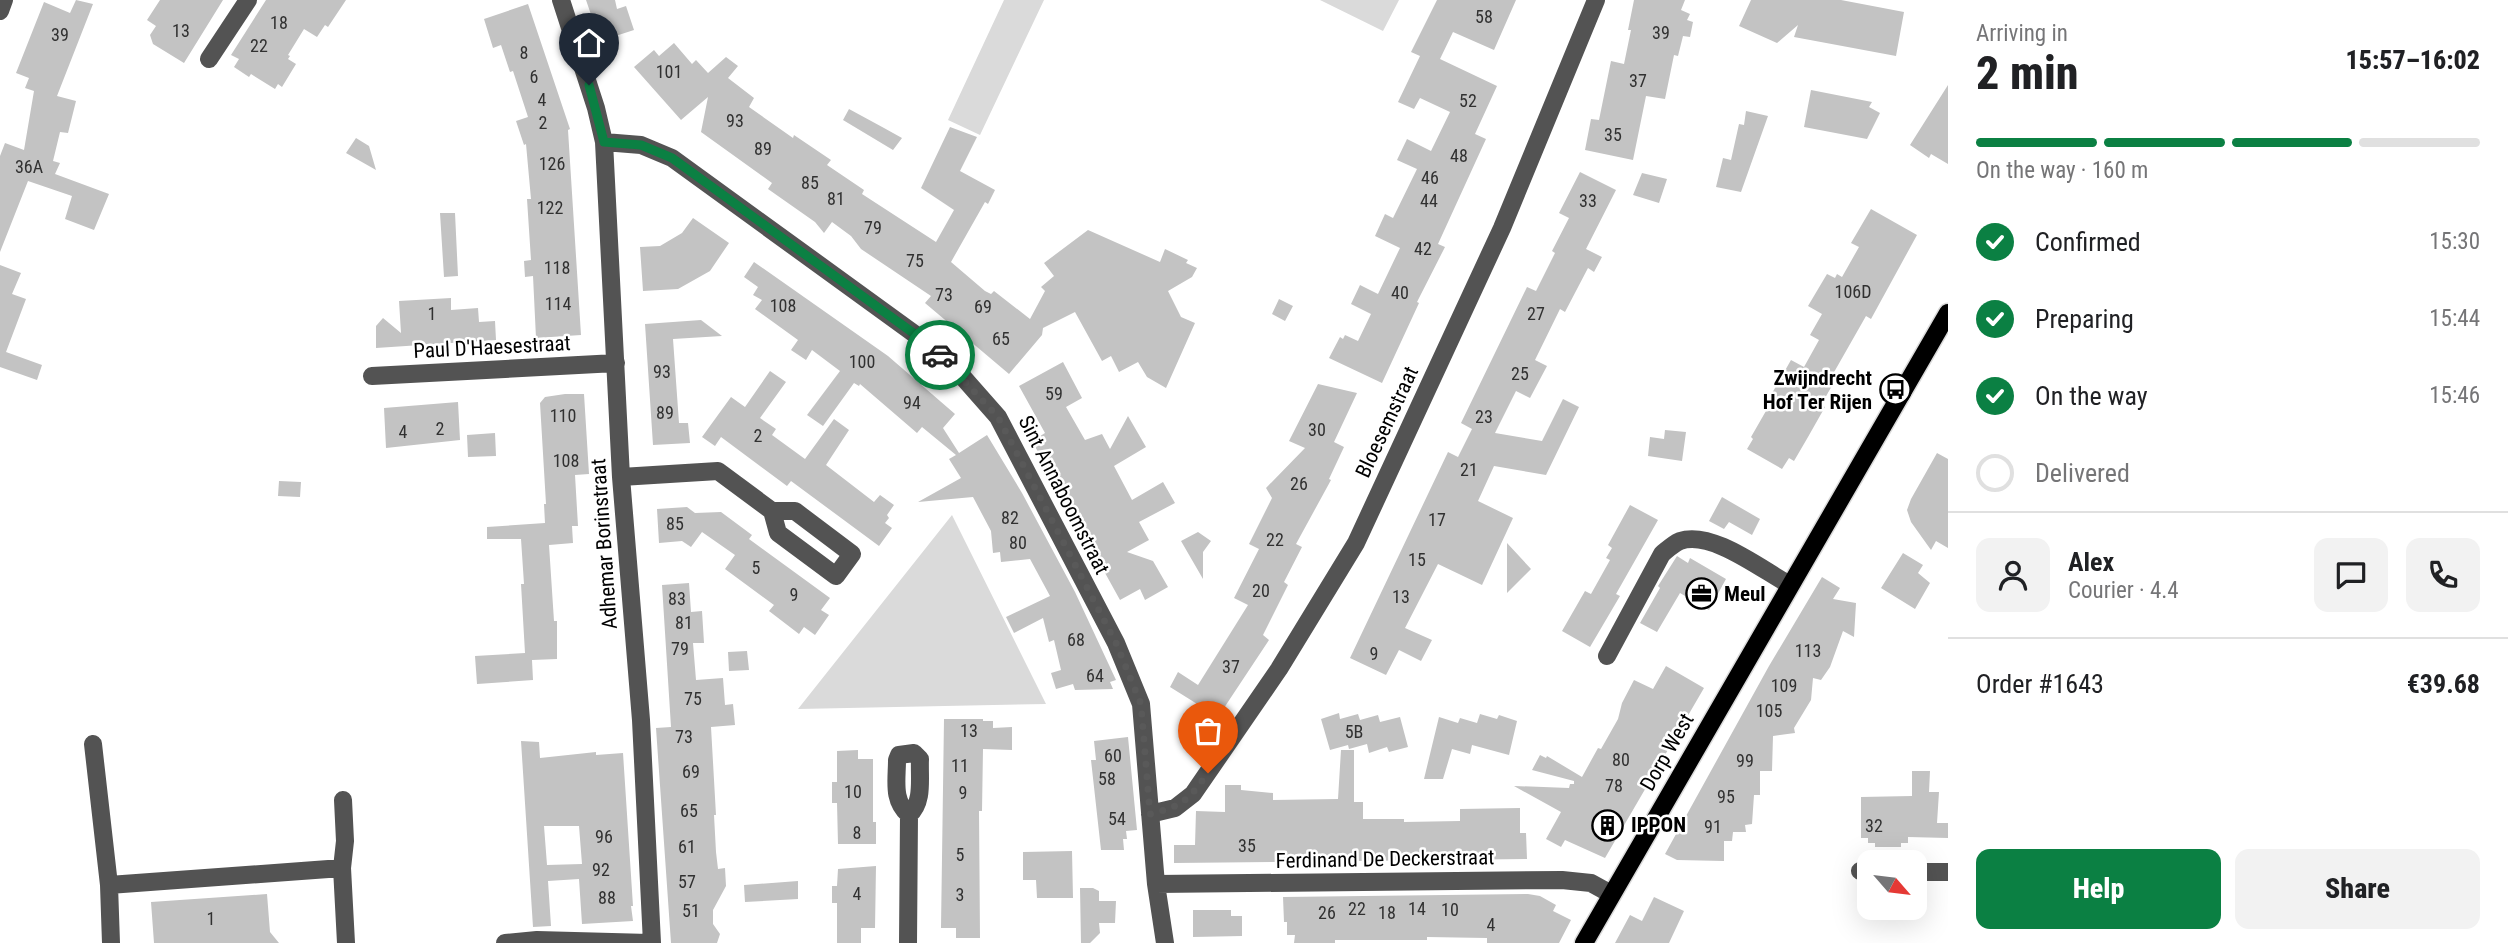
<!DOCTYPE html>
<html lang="en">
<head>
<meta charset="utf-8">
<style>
	body { margin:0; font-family:"Roboto Condensed",sans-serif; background:#f2f2f2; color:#202124; height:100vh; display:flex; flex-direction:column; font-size:26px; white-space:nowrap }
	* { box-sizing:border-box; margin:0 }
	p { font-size:23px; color:#757577 }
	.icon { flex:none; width:38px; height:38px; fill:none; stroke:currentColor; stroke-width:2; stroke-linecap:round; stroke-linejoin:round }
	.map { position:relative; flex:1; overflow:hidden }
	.details { display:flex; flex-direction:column; background:#fff; width:560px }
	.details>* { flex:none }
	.needle { width:46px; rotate:118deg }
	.controls { position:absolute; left:1857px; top:850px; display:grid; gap:14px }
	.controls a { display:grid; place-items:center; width:70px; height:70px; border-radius:14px; background:#fff; box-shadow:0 7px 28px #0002; font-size:35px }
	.pin { position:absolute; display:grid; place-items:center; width:60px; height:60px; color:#fff; margin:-72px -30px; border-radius:50% 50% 50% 0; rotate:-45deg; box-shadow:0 0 7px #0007 }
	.pin .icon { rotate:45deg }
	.courier { position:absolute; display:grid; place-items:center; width:70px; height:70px; margin:-35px; border:5px solid #0b8043; border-radius:50%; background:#fff; color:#222; box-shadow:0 2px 9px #0007 }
	.head em { font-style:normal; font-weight:800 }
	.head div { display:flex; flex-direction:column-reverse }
	.head { display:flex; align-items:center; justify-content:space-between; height:119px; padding:0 28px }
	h1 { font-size:46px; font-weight:800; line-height:52px }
	.bar { display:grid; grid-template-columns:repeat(4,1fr); gap:10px 7px; align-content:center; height:84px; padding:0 28px }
	.bar i { height:9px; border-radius:5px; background:#e0e0e0 }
	.bar .current { background:#0b8043 }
	.bar p { grid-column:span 4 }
	.line { display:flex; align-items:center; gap:18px; padding:0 28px; border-top:2px solid #e0e0e0 }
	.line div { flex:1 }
	.round { display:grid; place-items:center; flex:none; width:74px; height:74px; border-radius:14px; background:#f2f2f2 }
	ol { padding:0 28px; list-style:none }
	li { display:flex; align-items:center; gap:21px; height:77px }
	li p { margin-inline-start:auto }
	li .icon { padding:7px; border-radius:50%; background:#0b8043; color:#fff; stroke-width:4 }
	li:last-child { color:#757577 }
	li i { width:38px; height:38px; border:4px solid #e0e0e0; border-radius:50% }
	.primary-button { display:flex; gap:14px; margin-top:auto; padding:14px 28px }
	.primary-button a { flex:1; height:80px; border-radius:14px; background:#0b8043; color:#fff; font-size:28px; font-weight:800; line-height:80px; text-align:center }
	.primary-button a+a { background:#f2f2f2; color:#202124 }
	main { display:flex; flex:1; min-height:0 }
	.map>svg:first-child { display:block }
</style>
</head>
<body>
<main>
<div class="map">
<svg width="1948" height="943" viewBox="0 0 1948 943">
	<rect width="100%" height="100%" fill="#fff"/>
	<path fill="#dadada" d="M1004,0H1044L980,135L948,120Z
		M1320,0H1399L1383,31Z
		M952,515L1046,704L798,709Z"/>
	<path fill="#c3c3c3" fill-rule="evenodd" d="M76,0L93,4L57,96L76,101L68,133L60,132L53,161L60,163L55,174L109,194L94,230L65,219L72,196L28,181L0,252V156L5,143L24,150L34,91L25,88L29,78L16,73L44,2L70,13Z
		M160,0H223L184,63L153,44L150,35L156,26L147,20Z
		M266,0H346L328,27L325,25L317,37L304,29L288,55L290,56L288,59L296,64L282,87L278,84L275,89L251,74L249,77L234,67L239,59L231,55Z
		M586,0H615L617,9L626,6L634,30L600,41Z
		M1437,0H1516L1494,50L1453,32L1440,59L1497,86L1475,134L1486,139L1438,244L1445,247L1417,302L1419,303L1382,383L1329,358L1340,337L1343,339L1345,335L1358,341L1371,314L1351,304L1360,285L1378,294L1400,248L1375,236L1385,214L1393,218L1417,169L1397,160L1407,139L1431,151L1450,112L1420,98L1414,109L1398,102L1420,56L1411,52Z
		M1634,0H1685L1681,10L1690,14L1687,20L1693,22L1690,37L1683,36L1678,56L1674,55L1665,99L1646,96L1633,160L1585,150L1591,119L1599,120L1611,61L1624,64L1631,30H1628Z
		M1751,0H1841L1904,12L1896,56L1794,37L1798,25L1777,43L1739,26Z
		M528,4L570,129L568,130L581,335L536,338L533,276L525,277L524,261L531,260L527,199H531L526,144L524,145L516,121L528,117L513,71L510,72L501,45L493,48L484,19Z
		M674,43L692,64L696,60L708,73L726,57L738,66L728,78L754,98L749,107L793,138L794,135L831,160L827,165L864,190L862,194L936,242L954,210L921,188L950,127L977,137L960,171L995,190L988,204L985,202L951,262L985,291L991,294L994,291L1030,319L1045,291L1041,287L1054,276L1044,263L1088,230L1160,262L1165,249L1188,260L1186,263L1197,268L1192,277L1168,291L1181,317L1195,323L1166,388L1147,377L1138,362L1119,372L1111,356L1102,361L1075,312L1043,328L1042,335L1009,374L925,303L931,296L861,249L851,236L832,222L824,233L815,222L768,189L772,183L701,132L708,97L681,120L634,67L654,50L659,56Z
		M1948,85V164L1931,154L1929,158L1910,145Z
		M1811,90L1872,102L1869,107L1880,113L1867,139L1804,127Z
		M849,109L884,128L902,138L893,150L843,120Z
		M1746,111L1768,116L1741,192L1716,187L1723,158L1731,160L1739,124L1744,125Z
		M356,138L369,146L376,170L346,153Z
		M1580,172L1616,190L1586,249L1602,257L1594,272L1588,268L1565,312L1560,309L1535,360L1547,366L1530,398L1516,391L1495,433L1542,441L1563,399L1579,407L1546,475L1494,466L1478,501L1513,518L1482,585L1438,564L1405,628L1432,640L1421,661L1399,650L1386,675L1350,658L1448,452L1458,457L1472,429L1461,423L1527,287L1536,291L1555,253L1552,251L1569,218L1559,213Z
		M1642,173L1667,179L1659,203L1633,195Z
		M1871,209L1917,235L1871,319L1866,316L1829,381L1833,384L1821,405L1825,407L1808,437L1794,461L1789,458L1782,469L1747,449L1753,439L1751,437L1774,397L1771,395L1791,360L1804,367L1819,340L1810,335L1822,314L1808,306L1827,274L1835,278L1837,274L1842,277L1859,247L1851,243Z
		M440,213H455L458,276L444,277Z
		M693,218L729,243L710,271L678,289L643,291L640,247L660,246L682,233Z
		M754,262L888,356L955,414L943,428L959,453L987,435L1022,493L1075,592L1116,680L1110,682L1113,689L1075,690L1073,684L1056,689L1051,673L1061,670L1054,640L1049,642L1043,618L1014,633L1006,617L1050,596L1030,559L1001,562L1000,552L993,553L991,531L973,497L918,502L961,478L949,459L956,455L922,427L917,433L860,384L859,386L854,383L823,426L807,415L840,371L812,350L806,360L791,350L798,340L755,309L762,300L753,295L758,287L744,277Z
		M0,265L21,273L12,294L26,299L6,352L42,365L37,380L0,367Z
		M451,298V310L478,308L479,322L495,321L496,340L376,348V326L383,318L401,333L399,301Z
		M1279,299L1293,306L1285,321L1272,314Z
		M701,320L722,336L673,339L679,423H688L690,443L653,445L645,324Z
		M1063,362L1082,398L1066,407L1085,440L1102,434L1110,449L1128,416L1146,447L1114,466L1132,500L1163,482L1175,503L1139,522L1149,540L1127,552L1153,561L1168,587L1145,600L1140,589L1120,600L1032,441L1045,433L1019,386Z
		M770,371L786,382L760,418L776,429L772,435L805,459L834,419L849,430L826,465L874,502L880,495L894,505L887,515L889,518L885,523L892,528L879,546L791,481L787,486L721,437L715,446L702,437L731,397L745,407Z
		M1318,384L1357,393L1334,442L1344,447L1329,479L1331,480L1296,544L1302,547L1284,582L1288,585L1263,635L1269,640L1218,717L1170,687L1178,672L1198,685L1248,605L1234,598L1259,549L1249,544L1272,498L1266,488L1305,448L1289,441Z
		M565,394H584L589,474L575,475L578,526H572L573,543L549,545L554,621H557V659L532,660L533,680L477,684L475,656L525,653L521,584H524L521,539H487V527L545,523L544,504H546L540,403L545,397Z
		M458,402L460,440L386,448L384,408Z
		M1665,430L1686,432L1682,461L1648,456L1650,437L1664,439Z
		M495,433L496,456L468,457L467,435Z
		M1937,453L1948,459V548L1936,541L1931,550L1911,522L1907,510L1911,499Z
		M279,481L301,482L300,497L278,496Z
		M1722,497L1760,519L1752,535L1729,522L1724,529L1709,521Z
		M1630,505L1658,520L1616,594L1620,596L1590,647L1562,631L1585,591L1591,594L1610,560L1606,558L1612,548L1608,545Z
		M687,507L695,513L721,512L752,535L749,539L830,598L821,610L829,615L815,635L804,627L799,634L769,611L774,605L725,569L735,555L702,532L691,547L682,541L659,543L657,509Z
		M1198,532L1211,541L1203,552V579L1181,541Z
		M1507,543L1531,569L1507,593Z
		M1903,553L1923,565L1918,573L1930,583L1915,609L1881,588Z
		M1677,556L1688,563L1690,558L1726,579L1709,610L1680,593L1657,632L1640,623L1660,588L1658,586Z
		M1822,577L1840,588L1833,599L1856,603L1854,637L1843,631L1830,667L1821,680L1813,678L1811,700L1794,728L1795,733L1773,736L1772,771H1760V795H1754L1752,824L1745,825L1746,832H1733L1732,841H1724V861L1677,860L1665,854L1769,666Z
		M689,583L691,612L702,611L704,643H693L696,680L723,678L725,705L733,704L735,725L711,727L716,815H714L716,852L718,869L725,868L726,886L713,910V924L720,934L717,943H671L656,728L671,727L662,585Z
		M747,651L749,670L729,671L728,652Z
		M1666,666L1704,688L1605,858L1565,840L1561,847L1546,839L1561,812L1514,786L1569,788L1570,784H1574V781L1532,770L1540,755L1546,758L1547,756L1582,777L1598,748L1601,749L1618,719L1622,703L1634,680L1653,689Z
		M1339,713L1340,719L1358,714L1360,720L1378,715L1380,722L1400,717L1408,747L1389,752L1387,747L1369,753L1367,744L1349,749L1348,745L1330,750L1321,719Z
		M1480,714L1497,719L1499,715L1517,721L1509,755L1472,745L1470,754L1452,749L1443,779H1424L1439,717L1458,723L1460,718L1477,723Z
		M944,719H983V721H993V728L1012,727V750L983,749L982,811H979L980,938H956V928H941Z
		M1128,737L1137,830L1126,831L1127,839H1123L1124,850H1101L1091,760H1096L1094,741Z
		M521,741L539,742L540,758L596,752V755L623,753L633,906H631L633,921L582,924L579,879L548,881L551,926L533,927ZM544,826H579L582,864L547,865Z
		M858,750V759H873V822H876V844H838L837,803H832V782H837V751Z
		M1341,750H1354V802H1363V819H1404V822L1460,821V809L1520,808V833H1526L1527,859L1174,863V845H1195L1196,811L1225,812V785H1241V790L1273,793V800L1338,799Z
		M1912,771H1930L1929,792H1939L1937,823H1948V838L1908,837V843H1901V847H1875V843H1868V838H1861V797L1912,796Z
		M1072,851L1073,898H1037L1036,880H1023V852Z
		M876,866L875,928H861V943H837V903H832V886H837L838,869Z
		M798,881V899L745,902L744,885Z
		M1080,888H1093L1099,891V901H1116L1115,923H1099L1100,933L1090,943H1081Z
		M267,894L270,932L279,943H154L151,902Z
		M1528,894L1540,896L1556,905L1553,911L1571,920L1559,943H1487V938L1427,937V940H1335V943H1294L1295,935H1287V922H1284L1283,897Z
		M1654,897L1684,911L1669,943H1615L1630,915L1642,921Z
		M1193,910H1231V916H1242V936L1193,937Z"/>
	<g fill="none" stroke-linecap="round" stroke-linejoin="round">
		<defs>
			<path id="major" d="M1584,943L1948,313"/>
		</defs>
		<use href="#major" stroke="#dbdbdb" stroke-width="21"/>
		<path stroke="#535353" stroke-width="18" d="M561,0L596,108L604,142L621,477L641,720L652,943
			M0,11L4,0
			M209,59L248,0
			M604,142L641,145L672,158L927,343L961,375L998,417L1116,643L1141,704L1156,884L1165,943
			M372,376L616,363
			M621,477L718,471L772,511L778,533L836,576L852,554L795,511H772
			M1607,656L1662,554C1668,549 1673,544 1680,541C1712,530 1762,570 1790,585
			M93,744L109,885L111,943
			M343,800L345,841L342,868L346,943
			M1150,814L1175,808L1193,794L1279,669L1356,543L1502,228L1596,0
			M1860,871L1869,872
			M1914,872H1948
			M1156,884L1562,880L1591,883L1611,894
			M109,885L342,868
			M505,943L537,940L649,943
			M908,943L909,815C924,802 919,778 920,759L914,753L899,755L897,760C897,781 892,800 909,815"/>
		<use href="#major" stroke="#000" stroke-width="18"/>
	</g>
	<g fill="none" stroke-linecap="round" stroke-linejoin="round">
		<path stroke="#595959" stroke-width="7" stroke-dasharray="0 12.6" d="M940,355L998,417L1116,643L1141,704L1150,814C1183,806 1188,800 1208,773"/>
		<path stroke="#0b8043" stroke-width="9" d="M589,85L604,142L641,145L672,158L927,343L940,355"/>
	</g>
	<defs>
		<symbol id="bus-ring" viewBox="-11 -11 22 22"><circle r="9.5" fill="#fff" stroke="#000" stroke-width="1.5"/><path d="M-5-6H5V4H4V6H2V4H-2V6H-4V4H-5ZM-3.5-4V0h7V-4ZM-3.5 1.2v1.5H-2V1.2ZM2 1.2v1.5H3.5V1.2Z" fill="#000"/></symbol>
		<symbol id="office-ring" viewBox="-11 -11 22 22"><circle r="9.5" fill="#fff" stroke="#000" stroke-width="1.5"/><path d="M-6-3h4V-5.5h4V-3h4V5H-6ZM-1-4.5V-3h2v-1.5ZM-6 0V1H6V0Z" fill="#000"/></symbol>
		<symbol id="building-ring" viewBox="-11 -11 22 22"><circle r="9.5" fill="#fff" stroke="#000" stroke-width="1.5"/><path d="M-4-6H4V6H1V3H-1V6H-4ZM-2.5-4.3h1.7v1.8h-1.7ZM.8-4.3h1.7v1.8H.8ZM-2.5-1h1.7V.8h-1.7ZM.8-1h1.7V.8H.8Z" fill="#000"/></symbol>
	</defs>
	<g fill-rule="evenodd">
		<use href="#bus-ring" x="1878" y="372" width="35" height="35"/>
		<use href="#office-ring" x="1684" y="576" width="35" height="35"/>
		<use href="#building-ring" x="1590" y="808" width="35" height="35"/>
	</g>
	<g text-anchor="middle" stroke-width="5" stroke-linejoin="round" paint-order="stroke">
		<g font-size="18" fill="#313131">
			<text x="1484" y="23">58</text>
			<text x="279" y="29">18</text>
			<text x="181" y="37">13</text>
			<text x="1661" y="39">39</text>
			<text x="60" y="41">39</text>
			<text x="259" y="52">22</text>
			<text x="524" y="59">8</text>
			<text x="669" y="78">101</text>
			<text x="534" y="83">6</text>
			<text x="1638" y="87">37</text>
			<text x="542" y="106">4</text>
			<text x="1468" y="107">52</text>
			<text x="735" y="127">93</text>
			<text x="543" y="129">2</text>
			<text x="1613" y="141">35</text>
			<text x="763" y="155">89</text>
			<text x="1459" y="162">48</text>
			<text x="552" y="170">126</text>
			<text x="29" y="173">36A</text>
			<text x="1430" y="184">46</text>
			<text x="810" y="189">85</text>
			<text x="836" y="205">81</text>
			<text x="1429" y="207">44</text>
			<text x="1588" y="207">33</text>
			<text x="550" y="214">122</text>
			<text x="873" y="234">79</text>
			<text x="1423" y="255">42</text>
			<text x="915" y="267">75</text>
			<text x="557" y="274">118</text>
			<text x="1853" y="298">106D</text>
			<text x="1400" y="299">40</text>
			<text x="944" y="301">73</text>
			<text x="558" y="310">114</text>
			<text x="783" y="312">108</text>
			<text x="983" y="313">69</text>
			<text x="432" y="320">1</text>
			<text x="1536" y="320">27</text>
			<text x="1001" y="345">65</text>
			<text x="862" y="368">100</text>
			<text x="662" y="378">93</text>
			<text x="1520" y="380">25</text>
			<text x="1054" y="400">59</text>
			<text x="912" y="409">94</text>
			<text x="665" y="419">89</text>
			<text x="563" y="422">110</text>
			<text x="1484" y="423">23</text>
			<text x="440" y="435">2</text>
			<text x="1317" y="436">30</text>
			<text x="403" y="438">4</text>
			<text x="758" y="442">2</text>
			<text x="566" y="467">108</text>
			<text x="1469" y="476">21</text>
			<text x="1299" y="490">26</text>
			<text x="1010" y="524">82</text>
			<text x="1437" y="526">17</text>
			<text x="675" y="530">85</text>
			<text x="1275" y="546">22</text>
			<text x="1018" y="549">80</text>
			<text x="1417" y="566">15</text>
			<text x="756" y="574">5</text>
			<text x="1261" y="597">20</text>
			<text x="794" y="601">9</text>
			<text x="1401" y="603">13</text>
			<text x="677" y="605">83</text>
			<text x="684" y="629">81</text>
			<text x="1076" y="646">68</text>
			<text x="680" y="655">79</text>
			<text x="1808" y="657">113</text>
			<text x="1374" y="660">9</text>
			<text x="1231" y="673">37</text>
			<text x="1095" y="682">64</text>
			<text x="1784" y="692">109</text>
			<text x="693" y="705">75</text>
			<text x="1769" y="717">105</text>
			<text x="969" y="737">13</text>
			<text x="1354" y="738">5B</text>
			<text x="684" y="743">73</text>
			<text x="1113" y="762">60</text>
			<text x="1621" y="766">80</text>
			<text x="1745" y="767">99</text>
			<text x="960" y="772">11</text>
			<text x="691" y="778">69</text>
			<text x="1107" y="785">58</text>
			<text x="1614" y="792">78</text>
			<text x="853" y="798">10</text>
			<text x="963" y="799">9</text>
			<text x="1726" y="803">95</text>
			<text x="689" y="817">65</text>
			<text x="1117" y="825">54</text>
			<text x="1874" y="832">32</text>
			<text x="1713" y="833">91</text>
			<text x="857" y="839">8</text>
			<text x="604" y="843">96</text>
			<text x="1247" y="852">35</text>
			<text x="687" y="853">61</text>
			<text x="960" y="861">5</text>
			<text x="601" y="876">92</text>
			<text x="687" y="888">57</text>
			<text x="857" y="900">4</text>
			<text x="960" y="901">3</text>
			<text x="607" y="904">88</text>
			<text x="1357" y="915">22</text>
			<text x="1417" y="915">14</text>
			<text x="1450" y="916">10</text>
			<text x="691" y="917">51</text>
			<text x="1327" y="919">26</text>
			<text x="1387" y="919">18</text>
			<text x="211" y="925">1</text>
			<text x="1491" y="931">4</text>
		</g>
		<g font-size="21" fill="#000" stroke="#fff">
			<text transform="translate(492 347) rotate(-3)" y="7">Paul D'Haesestraat</text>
			<text transform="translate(1387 422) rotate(-65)" y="7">Bloesemstraat</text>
			<text transform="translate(1064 495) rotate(63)" y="7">Sint Annaboomstraat</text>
			<text transform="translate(604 544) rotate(-94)" y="7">Adhemar Borinstraat</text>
			<text transform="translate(1667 752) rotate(-60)" y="7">Dorp West</text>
			<text transform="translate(1385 859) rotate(-1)" y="7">Ferdinand De Deckerstraat</text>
		</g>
		<g font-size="21" font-weight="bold" fill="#000" stroke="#fff" text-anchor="start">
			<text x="1872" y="385" text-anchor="end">Zwijndrecht<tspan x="1872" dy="24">Hof Ter Rijen</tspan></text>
			<text x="1724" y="601">Meul</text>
			<text x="1631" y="832">IPPON</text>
		</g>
	</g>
</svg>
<div class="controls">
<a><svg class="needle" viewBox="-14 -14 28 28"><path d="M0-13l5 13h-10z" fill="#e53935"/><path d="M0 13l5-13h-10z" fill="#757577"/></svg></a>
</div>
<div class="pin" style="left:1208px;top:773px;background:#ea580c"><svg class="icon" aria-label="bag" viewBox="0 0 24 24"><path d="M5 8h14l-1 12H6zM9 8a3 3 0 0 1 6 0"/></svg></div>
<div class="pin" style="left:589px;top:85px;background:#1f2937"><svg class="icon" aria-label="home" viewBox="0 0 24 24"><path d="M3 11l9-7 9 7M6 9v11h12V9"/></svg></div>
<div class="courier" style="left:940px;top:355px"><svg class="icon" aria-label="car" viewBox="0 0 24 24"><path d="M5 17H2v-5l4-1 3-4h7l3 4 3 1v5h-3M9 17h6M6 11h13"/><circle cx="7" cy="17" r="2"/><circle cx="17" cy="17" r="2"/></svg></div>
</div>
<section class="details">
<div class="head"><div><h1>2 min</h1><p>Arriving in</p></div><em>15:57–16:02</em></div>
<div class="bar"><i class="current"></i><i class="current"></i><i class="current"></i><i></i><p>On the way · 160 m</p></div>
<ol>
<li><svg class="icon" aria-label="check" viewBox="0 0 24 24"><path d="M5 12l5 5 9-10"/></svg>Confirmed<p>15:30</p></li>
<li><svg class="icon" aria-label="check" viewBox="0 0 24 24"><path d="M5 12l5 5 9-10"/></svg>Preparing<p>15:44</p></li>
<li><svg class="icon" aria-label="check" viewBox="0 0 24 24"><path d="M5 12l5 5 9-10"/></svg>On the way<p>15:46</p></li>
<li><i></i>Delivered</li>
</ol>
<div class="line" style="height:126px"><a class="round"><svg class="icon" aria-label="person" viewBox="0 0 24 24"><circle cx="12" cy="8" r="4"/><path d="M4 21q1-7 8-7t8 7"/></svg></a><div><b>Alex</b><p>Courier · 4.4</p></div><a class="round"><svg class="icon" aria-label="chat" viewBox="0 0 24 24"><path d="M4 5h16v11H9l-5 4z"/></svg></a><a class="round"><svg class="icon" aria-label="phone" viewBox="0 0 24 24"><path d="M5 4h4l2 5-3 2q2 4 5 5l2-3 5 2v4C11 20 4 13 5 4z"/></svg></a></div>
<div class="line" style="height:91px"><div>Order #1643</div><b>€39.68</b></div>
<div class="primary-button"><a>Help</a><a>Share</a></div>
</section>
</main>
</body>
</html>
